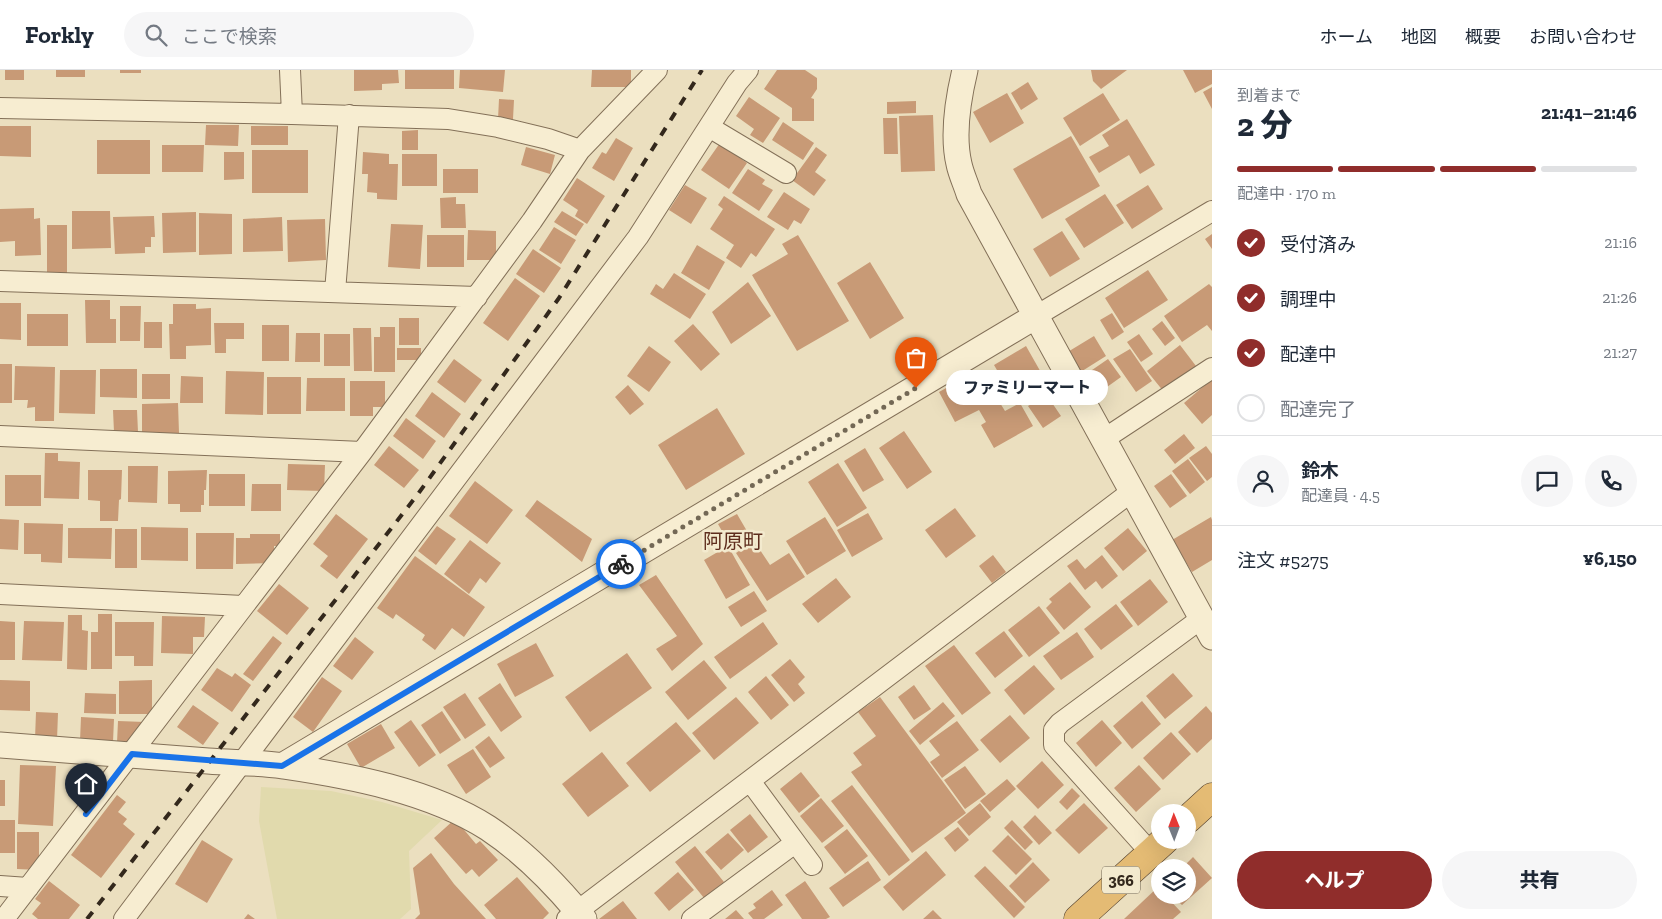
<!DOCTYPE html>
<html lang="ja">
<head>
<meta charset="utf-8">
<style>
	body { margin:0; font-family:"Zilla Slab","Noto Sans JP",serif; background:#f6f6f7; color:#1f2937; height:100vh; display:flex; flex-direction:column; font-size:19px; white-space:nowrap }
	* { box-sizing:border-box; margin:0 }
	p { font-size:16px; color:#747a83 }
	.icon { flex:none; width:28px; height:28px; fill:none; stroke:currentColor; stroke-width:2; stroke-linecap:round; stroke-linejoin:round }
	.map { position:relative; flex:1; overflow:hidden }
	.side { display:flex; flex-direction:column; background:#fff; width:450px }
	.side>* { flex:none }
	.needle { width:32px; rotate:359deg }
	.buttons { position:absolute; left:1151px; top:734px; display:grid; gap:10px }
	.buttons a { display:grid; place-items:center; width:45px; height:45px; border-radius:50%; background:#fff; box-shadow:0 5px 20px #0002; font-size:25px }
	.pin { position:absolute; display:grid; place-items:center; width:42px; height:42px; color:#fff; margin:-51px -21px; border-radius:50% 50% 50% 0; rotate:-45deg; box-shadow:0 0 5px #0007 }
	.pin .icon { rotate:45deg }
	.courier { position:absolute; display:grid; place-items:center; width:50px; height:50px; margin:-25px; border:4px solid #1a73e8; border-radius:50%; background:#fff; color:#222; box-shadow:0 1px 6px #0007 }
	.bubble { position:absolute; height:35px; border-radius:18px; background:#fff; box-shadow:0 5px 20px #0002; font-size:16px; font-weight:800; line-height:35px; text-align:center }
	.head em { font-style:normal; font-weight:800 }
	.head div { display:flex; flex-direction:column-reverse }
	.head { display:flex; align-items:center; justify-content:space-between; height:85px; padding:0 25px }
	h1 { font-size:32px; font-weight:800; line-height:38px }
	.bar { display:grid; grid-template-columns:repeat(4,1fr); gap:8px 5px; align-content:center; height:60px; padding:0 25px }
	.bar i { height:6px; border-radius:4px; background:#e0e1e3 }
	.bar .current { background:#902d2b }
	.bar p { grid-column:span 4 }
	.line { display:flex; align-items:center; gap:12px; padding:0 25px; border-top:1px solid #e0e1e3 }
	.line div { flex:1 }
	.round { display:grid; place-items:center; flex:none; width:52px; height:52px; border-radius:26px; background:#f6f6f7 }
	ol { padding:0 25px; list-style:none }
	li { display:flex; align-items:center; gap:15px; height:55px }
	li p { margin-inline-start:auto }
	li .icon { padding:5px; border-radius:50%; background:#902d2b; color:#fff; stroke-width:4 }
	li:last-child { color:#747a83 }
	li i { width:28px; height:28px; border:2px solid #e0e1e3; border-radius:50% }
	.button { display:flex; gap:10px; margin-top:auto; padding:10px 25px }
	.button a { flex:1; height:58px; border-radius:30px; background:#902d2b; color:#fff; font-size:20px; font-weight:800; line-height:58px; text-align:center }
	.button a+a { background:#f6f6f7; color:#1f2937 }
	header { display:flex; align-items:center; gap:30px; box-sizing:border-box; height:70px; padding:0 25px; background:#fff; border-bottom:1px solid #e0e1e3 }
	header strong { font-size:24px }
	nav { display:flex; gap:28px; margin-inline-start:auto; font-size:18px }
	.search { width:350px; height:45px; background:#f6f6f7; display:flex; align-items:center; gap:12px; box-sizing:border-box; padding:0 18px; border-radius:28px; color:#747a83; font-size:19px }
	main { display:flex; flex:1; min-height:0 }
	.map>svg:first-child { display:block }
</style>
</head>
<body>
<header>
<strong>Forkly</strong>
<div class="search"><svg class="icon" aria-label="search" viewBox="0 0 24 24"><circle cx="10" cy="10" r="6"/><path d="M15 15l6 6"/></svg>ここで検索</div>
<nav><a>ホーム</a><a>地図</a><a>概要</a><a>お問い合わせ</a></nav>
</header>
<main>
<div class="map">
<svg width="1212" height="849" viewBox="0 0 1212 849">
	<rect width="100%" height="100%" fill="#ebdfbf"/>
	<path fill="#e1daad" d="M261,717L331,721L382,732L442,750L409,781L411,839L400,849H277L259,751Z"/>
	<path fill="#c89a76" d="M5,0H24V10H5Z
		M56,0H85V7H56Z
		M120,0H141V3H120Z
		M354,0H398L399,13L382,14V20L354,21Z
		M405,0H454V19H405Z
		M460,0H505L503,22L459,18Z
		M592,0H631V17H591Z
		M777,0H805L817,8V19L811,28L814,29V51H792V38L764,19Z
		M1091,0H1127L1101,19L1093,11Z
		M1183,0H1212V14L1195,23Z
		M1028,12L1038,29L1021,40L1011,23Z
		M1212,17V39L1203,22Z
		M1007,23L1024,53L990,73L973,42Z
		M1103,23L1120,50L1080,76L1063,48Z
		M749,27L780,48L763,73L750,65L754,59L736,46Z
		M499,29L514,30L513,49H498Z
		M916,31V43L887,44V32Z
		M933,45L935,101L901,102L899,46Z
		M883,48H897L898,84H884Z
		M1127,49L1155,95L1140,104L1129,85L1099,103L1089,87L1109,76L1102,65Z
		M783,52L814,73L803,90L772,70Z
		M206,55H239L238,76L205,75Z
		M0,56H31V87L0,86Z
		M251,56H288V75H251Z
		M418,60V80H402V61Z
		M1071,66L1100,116L1042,149L1013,99Z
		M616,68L633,78L614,111L592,98L602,82L606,84Z
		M97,70H150V104H97Z
		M720,73L747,93L729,119L701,100Z
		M162,75H204L203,102H162Z
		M526,77L555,85L550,104L521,95Z
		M816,77L827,85L815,102L826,110L814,126L792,110Z
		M252,80H308V123H252Z
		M224,82H244V109L224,110Z
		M363,82L389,84V94H398L397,130L377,129V123L367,122L368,104H362Z
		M402,84H437V116H402Z
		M443,99H478V123H443Z
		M748,99L765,110L762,114L773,120L759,141L732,123Z
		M577,108L605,126L587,154L575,146L578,140L563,130Z
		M685,115L707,128L691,154L669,140Z
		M1148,115L1163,139L1132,159L1116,135Z
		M784,122L810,139L801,154L794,150L788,160L767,147Z
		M1105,124L1124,153L1084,178L1065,149Z
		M724,126L775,159L756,187L751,183L741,198L726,188L734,175L710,159L723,139L718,135Z
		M456,127V134H465L466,158H441L440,128Z
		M34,138V149L40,148L41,185L15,186V171L0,172V139Z
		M72,141H110L111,178L72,179Z
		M562,141L584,154L576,166L554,152Z
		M196,142V182L163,183L162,143Z
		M199,143L232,144V184L199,185Z
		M154,146L155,167H151V177H145V183L115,184L113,147Z
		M282,147L283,181L243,182V149Z
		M325,149L326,190L288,192L287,150Z
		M391,154L423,155L420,199L388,197Z
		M47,155H67V203H47Z
		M554,157L576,170L561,194L539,180Z
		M468,160L496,161V190H467Z
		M1062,161L1080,189L1050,207L1033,179Z
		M1212,164V179L1205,169Z
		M427,165H464V197H427Z
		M798,165L849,251L797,281L752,205L788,184L782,174Z
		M697,175L725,192L709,220L681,203Z
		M533,179L561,198L544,223L516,204Z
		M870,192L904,248L870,269L837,213Z
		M1148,200L1168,230L1124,258L1105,228Z
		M674,203L706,224L690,249L650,224L656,214L663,219Z
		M515,208L540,226L508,271L483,253Z
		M748,212L771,246L731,274L712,242Z
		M1209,214L1212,217V261L1207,255L1182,272L1164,246Z
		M85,230H110V249H116V273H86Z
		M0,233H21V270L0,269Z
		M173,234H196V239L211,238V275L186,276V289H170L169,254H173Z
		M120,236H141L140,271H120Z
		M1112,243L1124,262L1112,270L1100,250Z
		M27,244H68V276H27Z
		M399,248H419V275H399Z
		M1162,251L1175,268L1165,276L1152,259Z
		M144,252H162V278H144Z
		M214,253H244V269H226V283H215Z
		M693,254L720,284L701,301L674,271Z
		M262,255H289V291H262Z
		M380,257H395V302H374V267H380Z
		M353,258H371L372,301H354Z
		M296,263H320V292H295Z
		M324,264H350V296H324Z
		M1139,264L1153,284L1141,292L1127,272Z
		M1094,266L1106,286L1079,303L1066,283Z
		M1180,275L1196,296L1164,322L1147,301Z
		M649,276L671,292L649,322L627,306Z
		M1026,276L1043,306L1011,324L994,295Z
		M397,278H421V290H397Z
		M1130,279L1152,311L1136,322L1113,289Z
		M454,289L482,310L465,333L437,312Z
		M1108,289L1121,307L1093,327L1079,309Z
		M0,294H12V333H0Z
		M15,296L55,297L54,351H35V337L27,338L28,330H14Z
		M100,299H137V328L100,327Z
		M60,300H96L95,344L59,343Z
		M226,301L264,302L263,345L225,344Z
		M142,304H170V329H142Z
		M181,306L203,307V333H180Z
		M267,307H301V344H267Z
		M984,307L1005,341L1020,333L1033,356L994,378L981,355L986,352L979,340L955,352L939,322L962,309L966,317Z
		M307,308H345V341H306Z
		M1212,309V345L1202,354L1184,333Z
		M350,311H385V337H373V346H350Z
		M628,315L644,334L630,345L615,327Z
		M432,322L461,344L444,368L415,346Z
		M1046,324L1061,346L1043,358L1028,336Z
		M178,333L179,363H142V334Z
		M717,338L745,384L686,420L658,375Z
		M113,340H137L138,362H114Z
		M406,348L436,371L423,389L393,366Z
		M904,361L932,402L907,419L879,378Z
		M1184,364L1195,378L1175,394L1164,380Z
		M389,376L419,400L404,418L374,395Z
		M1206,376L1212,384V407L1207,411L1189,388Z
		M865,378L884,410L863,422L844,391Z
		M45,383H58V391L80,392L79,429L44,428Z
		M1188,389L1205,412L1190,424L1172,401Z
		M838,393L867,438L837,457L808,412Z
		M288,394L325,395L324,421L287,420Z
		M128,396H158L157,433L128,432Z
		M88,400H122L121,429L119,430L118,451H100V431L88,430Z
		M207,400L206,420H204V435H201V442H180V434H168V401Z
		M209,404H245V436H209Z
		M1171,404L1187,426L1170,438L1154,416Z
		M5,405H41V436H5Z
		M475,411L513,440L487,474L449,446Z
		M252,414H281V441H251Z
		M537,430L592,469L582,492L525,446Z
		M955,438L976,466L946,488L925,460Z
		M868,443L883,469L852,487L837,460Z
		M336,444L368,469L337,509L320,496L328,486L313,474Z
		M737,444L751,468L732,479L718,454Z
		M825,447L846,481L807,505L786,471Z
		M1211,447L1212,450V490L1192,502L1172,470Z
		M0,449L19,450L18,480L0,479Z
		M24,453L63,454L62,493L41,492V484H24Z
		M437,456L456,469L436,495L418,481Z
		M141,457L188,458V491L141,490Z
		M68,458H112L111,489L68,488Z
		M1128,458L1147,481L1123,501L1104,478Z
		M115,459H137V498H115Z
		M196,463H234L233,499H196Z
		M250,464H280V476H274V493L236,494V468H250Z
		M470,470L501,493L486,513L480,508L469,524L444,504Z
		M754,471L770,495L789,483L805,507L767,531L736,483Z
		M728,476L750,515L726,529L704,490Z
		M993,485L1006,502L992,513L979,496Z
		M1102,485L1118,506L1102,519L1096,511L1085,520L1067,496L1077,489L1085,499Z
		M415,486L485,537L464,567L452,558L435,580L422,570L425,565L396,544L393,549L377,538Z
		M656,505L703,574L672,601L656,579L677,566L639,515Z
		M836,508L851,527L818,553L802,534Z
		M1150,509L1168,532L1138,556L1120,532Z
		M1070,512L1091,537L1064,560L1046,538L1052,532L1049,529Z
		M279,514L309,538L287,565L257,541Z
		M754,521L767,541L741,557L728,537Z
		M1116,534L1133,556L1101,580L1084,559Z
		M1039,536L1060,563L1029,587L1008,560Z
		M98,544H112V599H91V562H98Z
		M68,545H82V560L88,561L87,600L67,599Z
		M162,546L205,547L204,567H193V584L161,583Z
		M0,551L15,552V590H0Z
		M24,551L64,552L62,591L22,590Z
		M115,552H154L153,596H134V586H115Z
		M763,552L778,574L730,609L714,587Z
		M1004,561L1023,586L995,608L975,583Z
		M1077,562L1094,587L1061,610L1043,586Z
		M273,566L282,573L253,611L243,604Z
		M355,567L374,582L352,610L333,596Z
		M536,573L554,606L515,627L497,594Z
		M954,575L991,623L962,645L925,596Z
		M627,583L652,618L590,662L565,627Z
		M790,589L805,607L798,614L805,623L794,632L771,605Z
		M704,590L727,618L688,650L665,622Z
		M1034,595L1055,619L1024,645L1004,620Z
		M217,598L232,607L235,603L251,615L232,642L201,620Z
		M1173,603L1193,626L1165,649L1146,626Z
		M766,606L789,635L771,650L748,622Z
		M322,607L342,621L313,662L293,647Z
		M0,610L30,611V641L0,640Z
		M152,610V644H119V611Z
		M500,613L522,647L501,662L478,628Z
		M914,615L931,639L914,650L898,627Z
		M85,623L116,624V644L84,643Z
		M465,623L486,655L465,669L443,637Z
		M736,627L759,653L714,690L692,663Z
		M880,627L966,743L912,783L851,702L862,695L853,683L876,666L858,642Z
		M1142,631L1161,654L1132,679L1113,656Z
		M943,632L955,646L920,675L909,661Z
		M193,635L219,653L203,675L177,657Z
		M1206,636L1212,643V669L1197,683L1178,662Z
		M442,641L461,670L440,684L421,655Z
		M36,642L58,643L57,670L35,669Z
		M1010,645L1030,668L1000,693L980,670Z
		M81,647L114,649L113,672L80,671Z
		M411,650L436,685L419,697L394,662Z
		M1102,650L1122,673L1096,697L1076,673Z
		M118,651L145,652L131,674L117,673Z
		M957,651L979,680L942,708L930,692L940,685L929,671Z
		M676,652L701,681L650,722L626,693Z
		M381,654L395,678L361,698L347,674Z
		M1171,662L1191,684L1163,710L1143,688Z
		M489,666L505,688L490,698L475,677Z
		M473,679L491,707L466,724L447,695Z
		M602,682L629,716L588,747L562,714Z
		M1042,691L1064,715L1038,739L1016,716Z
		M20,695L56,696L53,756L18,754Z
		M1139,695L1161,719L1136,742L1114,718Z
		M965,696L986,724L965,739L944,710Z
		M801,702L820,726L799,743L780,719Z
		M1007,709L1016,719L990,742L980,731Z
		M0,710H5V736H0Z
		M852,715L910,790L889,806L831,731Z
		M1072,718L1080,726L1067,740L1059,732Z
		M117,725L126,732L118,742L127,749L123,754L135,764L101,808L71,785Z
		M821,728L844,756L822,773L800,746Z
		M980,733L991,747L969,766L957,752Z
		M1084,733L1108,758L1079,784L1055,760Z
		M750,744L768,767L748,783L730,760Z
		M1035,745L1052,763L1039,775L1023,757Z
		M455,749L476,774L480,771L498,790L479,807L472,799L466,804L434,768Z
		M0,750H15V783H0Z
		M1012,750L1033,772L1025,780L1004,758Z
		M958,757L969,770L955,782L944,768Z
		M847,759L868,786L845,804L824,777Z
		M17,762H39V800L17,799Z
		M728,763L744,780L721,800L705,782Z
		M1008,765L1032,789L1016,805L992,781Z
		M202,770L233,789L207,833L175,814Z
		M695,776L724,812L704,828L675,792Z
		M926,781L946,805L903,841L883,817Z
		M431,783L454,814L486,849H415L420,844L413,798Z
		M1193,787L1212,808L1182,835L1172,825H1188V798H1182Z
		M868,791L881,810L843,837L829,818Z
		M1033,792L1050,810L1025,833L1009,816Z
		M985,796L1025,837L1014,848L974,806Z
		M678,802L694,820L669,841L654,823Z
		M517,807L549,843L543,849H496L484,835Z
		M49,811L80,835L69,849H38L32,844L41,833L35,829Z
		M805,811L830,847L826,849H802L785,825Z
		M1158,817L1160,820V825H1165L1181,842L1173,849H1124Z
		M772,820L783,835L764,849H753L748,843L756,838L753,834Z
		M623,831L637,849H599Z
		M736,840L744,849H725Z
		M933,840L942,849H923Z
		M248,844L255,849H244Z"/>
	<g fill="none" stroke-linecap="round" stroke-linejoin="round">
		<defs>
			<path id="minor" d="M290,0L292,44
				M0,38L292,44L448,49L498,57L548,69L580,80
				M709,57L786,103
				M0,211L477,227
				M335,222L349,45
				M1036,246L1212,141
				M0,366L362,382
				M1104,369L1212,298
				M0,524L243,536
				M750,711L812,795
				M1151,783L1054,675V660L1060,653L1202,548
				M0,816L28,818
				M4,849L362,382L532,151L580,80L657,0
				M124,849L638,167L737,13L748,0
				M567,849L1131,422
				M692,849L795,773"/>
			<path id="tertiary" d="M965,0C958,29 952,64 959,94C961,104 966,114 969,124L1212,567
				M0,675C69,680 138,685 208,691C232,693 258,692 283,696C351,706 430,721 488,758C524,782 557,816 584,849
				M282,696L1036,246"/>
			<path id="trunk" d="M1188,749L1212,727
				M1078,849L1165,770"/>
		</defs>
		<use href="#minor" stroke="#837058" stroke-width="22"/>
		<use href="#tertiary" stroke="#837058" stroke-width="27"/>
		<use href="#trunk" stroke="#513e2d" stroke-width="29"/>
		<use href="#minor" stroke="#f7edd1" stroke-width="20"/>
		<use href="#tertiary" stroke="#f7edd1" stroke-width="25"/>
		<use href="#trunk" stroke="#e4bb74" stroke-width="28"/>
		<path stroke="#33281c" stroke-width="4" stroke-dasharray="9 9" stroke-linecap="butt" d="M87,849L418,424L492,321L559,228L702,0"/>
	</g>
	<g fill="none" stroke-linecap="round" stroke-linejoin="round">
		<path stroke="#736855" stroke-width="5" stroke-dasharray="0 9" d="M621,494L916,318"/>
		<path stroke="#1a73e8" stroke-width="6" d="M86,744L132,684L282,696L621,494"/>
	</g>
	<g text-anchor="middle" stroke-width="5" stroke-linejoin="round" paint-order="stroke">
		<rect fill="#f3eace" stroke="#6d6251" stroke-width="1" x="1102" y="796.5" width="38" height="27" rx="4"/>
		<g font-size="16" font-weight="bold" fill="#33281c">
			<text x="1121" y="816">366</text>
		</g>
		<g font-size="20" fill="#5e2d1d" stroke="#f3eace">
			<text x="733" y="478">阿原町</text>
		</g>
	</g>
</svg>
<div class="buttons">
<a><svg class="needle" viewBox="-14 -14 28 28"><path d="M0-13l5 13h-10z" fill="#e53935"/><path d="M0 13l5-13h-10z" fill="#747a83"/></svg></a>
<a><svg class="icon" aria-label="layers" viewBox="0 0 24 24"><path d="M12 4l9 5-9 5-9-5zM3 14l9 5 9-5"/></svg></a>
</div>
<div class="pin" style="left:916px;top:318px;background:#ea580c"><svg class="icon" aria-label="bag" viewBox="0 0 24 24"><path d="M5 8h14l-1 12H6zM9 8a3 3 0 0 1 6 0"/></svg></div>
<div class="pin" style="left:86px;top:744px;background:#1f2937"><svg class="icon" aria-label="home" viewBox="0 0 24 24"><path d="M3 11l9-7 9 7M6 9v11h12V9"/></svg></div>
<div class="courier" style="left:621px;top:494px"><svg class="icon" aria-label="bike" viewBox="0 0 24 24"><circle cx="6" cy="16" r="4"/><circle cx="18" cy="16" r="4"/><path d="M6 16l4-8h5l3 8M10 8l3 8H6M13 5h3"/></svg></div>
<div class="bubble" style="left:946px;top:300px;width:162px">ファミリーマート</div>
</div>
<section class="side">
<div class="head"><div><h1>2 分</h1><p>到着まで</p></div><em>21:41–21:46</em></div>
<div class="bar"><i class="current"></i><i class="current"></i><i class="current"></i><i></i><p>配達中 · 170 m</p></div>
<ol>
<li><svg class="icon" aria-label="check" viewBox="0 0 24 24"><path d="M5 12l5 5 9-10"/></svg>受付済み<p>21:16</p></li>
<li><svg class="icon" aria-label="check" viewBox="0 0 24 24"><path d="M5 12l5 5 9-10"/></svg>調理中<p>21:26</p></li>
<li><svg class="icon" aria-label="check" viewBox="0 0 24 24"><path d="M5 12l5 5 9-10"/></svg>配達中<p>21:27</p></li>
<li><i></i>配達完了</li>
</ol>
<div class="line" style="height:90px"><a class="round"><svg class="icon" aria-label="person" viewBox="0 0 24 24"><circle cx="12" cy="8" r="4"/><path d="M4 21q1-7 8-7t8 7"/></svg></a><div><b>鈴木</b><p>配達員 · 4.5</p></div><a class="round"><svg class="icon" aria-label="chat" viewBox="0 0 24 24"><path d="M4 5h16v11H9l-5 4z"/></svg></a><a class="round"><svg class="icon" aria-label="phone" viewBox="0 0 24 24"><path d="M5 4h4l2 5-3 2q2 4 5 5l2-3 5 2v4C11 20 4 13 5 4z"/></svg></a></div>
<div class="line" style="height:65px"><div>注文 #5275</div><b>¥6,150</b></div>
<div class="button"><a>ヘルプ</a><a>共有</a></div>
</section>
</main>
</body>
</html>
